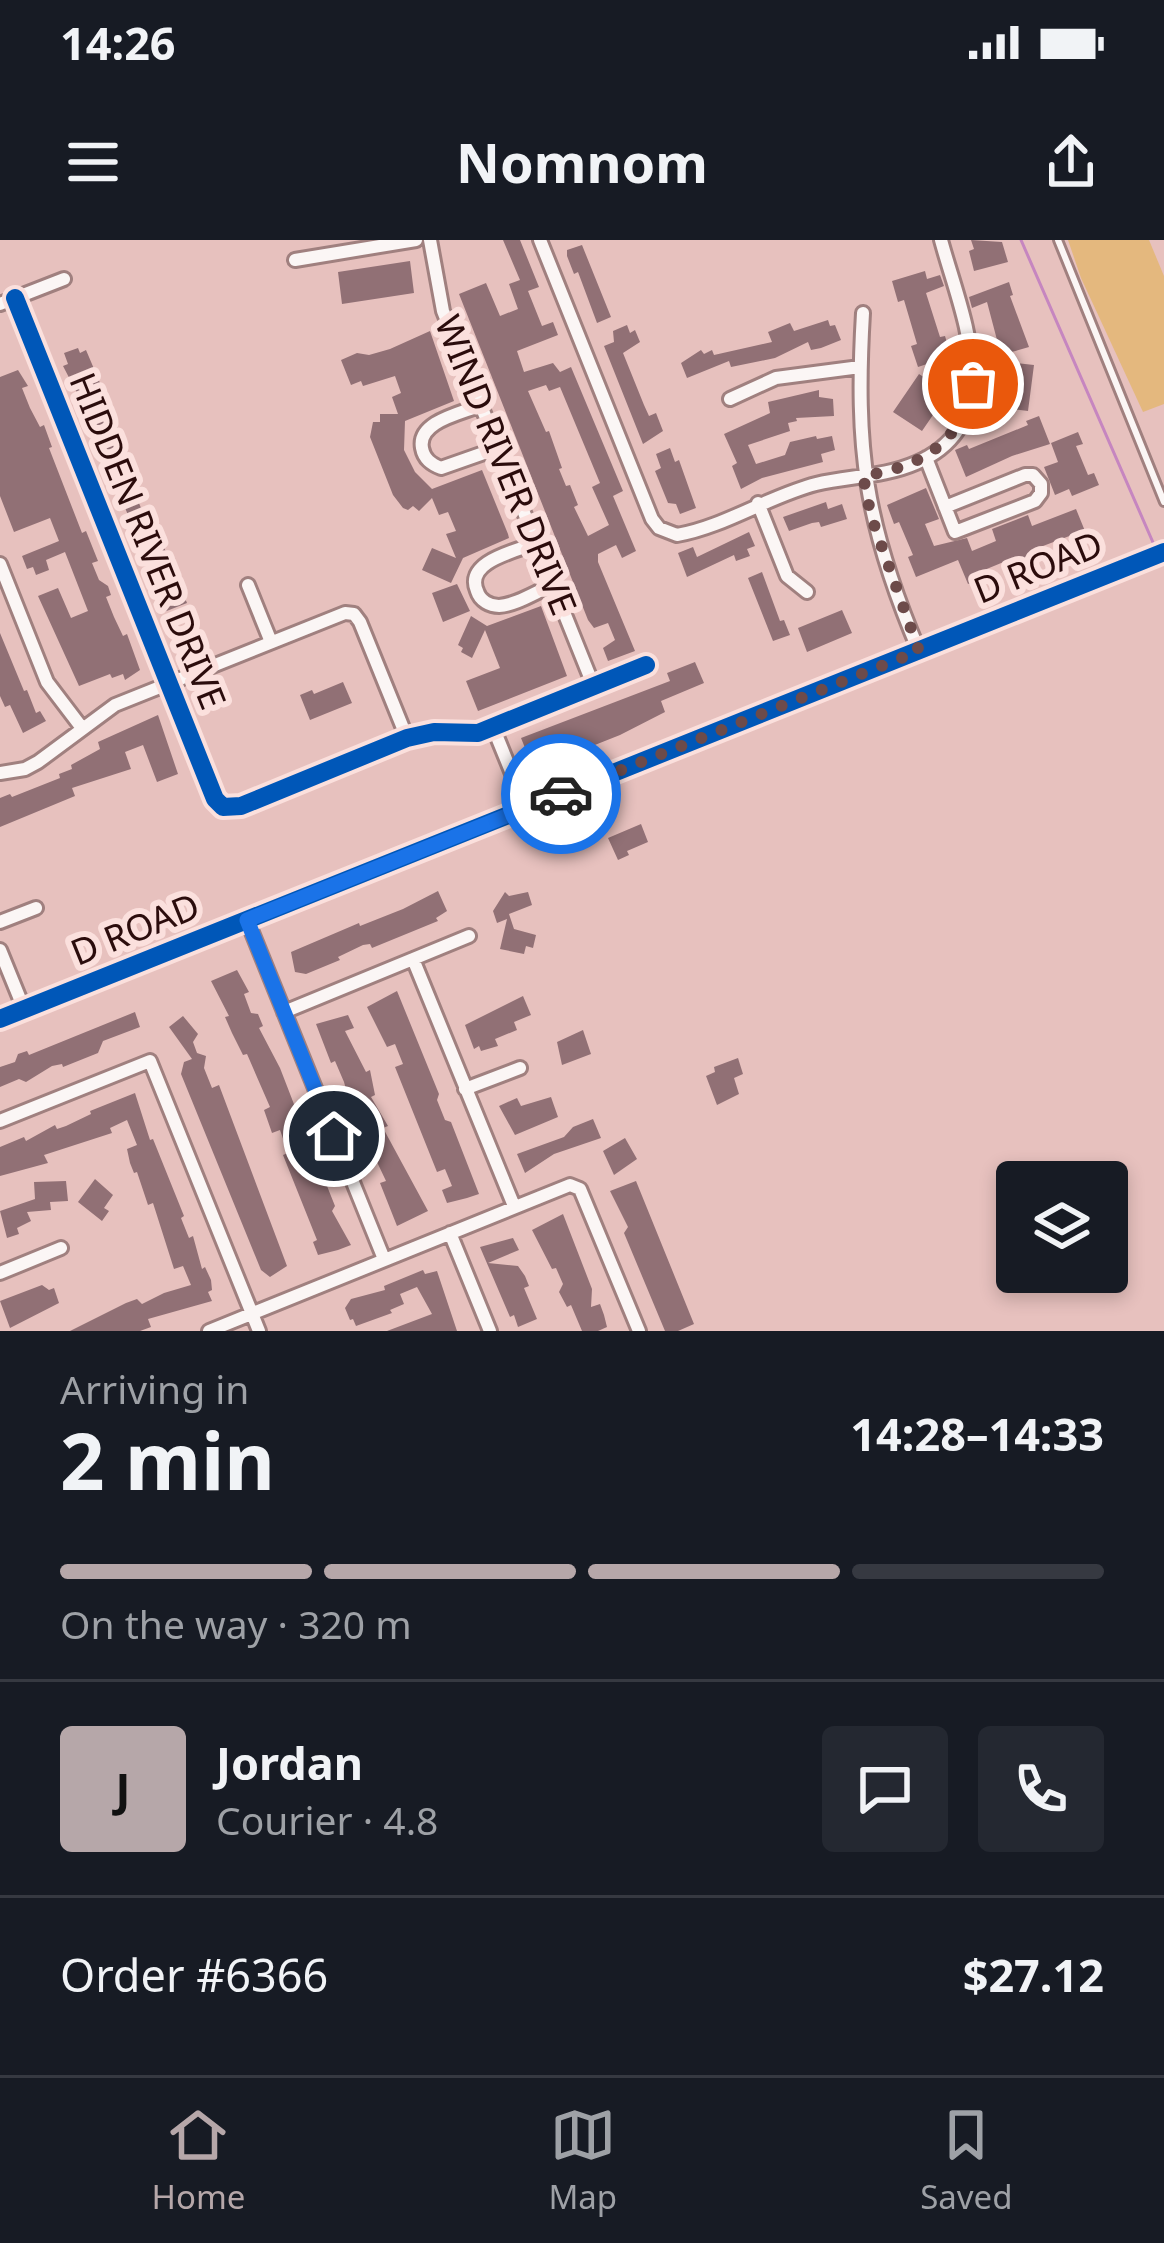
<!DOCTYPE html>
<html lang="en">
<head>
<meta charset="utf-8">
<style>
	body { margin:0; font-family:"Noto Sans",sans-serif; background:#242831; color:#f1f3f6; height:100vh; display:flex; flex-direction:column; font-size:45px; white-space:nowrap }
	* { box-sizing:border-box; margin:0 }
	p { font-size:39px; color:#9ea1a6 }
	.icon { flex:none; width:66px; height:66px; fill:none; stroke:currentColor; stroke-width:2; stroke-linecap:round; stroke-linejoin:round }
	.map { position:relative; height:1091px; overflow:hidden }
	.drawer { display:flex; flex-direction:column; background:#171b24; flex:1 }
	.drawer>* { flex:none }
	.buttons { position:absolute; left:996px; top:921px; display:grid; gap:24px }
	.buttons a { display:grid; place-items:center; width:132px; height:132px; border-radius:12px; background:#171b24; box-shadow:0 6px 18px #0003; font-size:60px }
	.pin { position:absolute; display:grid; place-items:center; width:102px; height:102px; color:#fff; margin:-51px; border:6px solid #fff; border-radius:50%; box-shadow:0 3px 12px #0007 }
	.courier { position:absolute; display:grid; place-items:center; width:120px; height:120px; margin:-60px; border:9px solid #1a73e8; border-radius:50%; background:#fff; color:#222; box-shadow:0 3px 15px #0007 }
	.overview em { font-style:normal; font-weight:700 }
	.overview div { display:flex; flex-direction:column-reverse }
	.overview { display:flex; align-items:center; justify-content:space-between; height:204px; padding:0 60px }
	h1 { font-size:78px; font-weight:700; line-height:90px }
	.bar { display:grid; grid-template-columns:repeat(4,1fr); gap:18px 12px; align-content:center; height:144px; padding:0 60px }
	.bar i { height:15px; border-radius:9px; background:#363941 }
	.bar .active { background:#b6a7a9 }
	.bar p { grid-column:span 4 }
	.line { display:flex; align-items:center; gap:30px; padding:0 60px; border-top:3px solid #363941 }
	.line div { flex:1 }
	.round { display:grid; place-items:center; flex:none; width:126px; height:126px; border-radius:12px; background:#242831 }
	.status { display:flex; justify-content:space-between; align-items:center; height:84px; padding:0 60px; background:#171b24; direction:ltr }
	.status svg { height:33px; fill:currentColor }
	header { display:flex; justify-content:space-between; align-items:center; height:156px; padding:0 60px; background:#171b24; font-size:54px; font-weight:700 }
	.dock { display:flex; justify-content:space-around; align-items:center; height:168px; border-top:3px solid #363941; background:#171b24; font-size:33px; color:#9ea1a6 }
	.dock a { display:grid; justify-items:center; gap:6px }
	.dock .active { color:#b6a7a9 }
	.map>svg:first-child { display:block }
</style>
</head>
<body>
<div class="status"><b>14:26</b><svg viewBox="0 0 49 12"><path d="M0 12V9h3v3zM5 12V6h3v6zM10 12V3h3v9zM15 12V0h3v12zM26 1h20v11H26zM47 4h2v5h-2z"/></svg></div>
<header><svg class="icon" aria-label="menu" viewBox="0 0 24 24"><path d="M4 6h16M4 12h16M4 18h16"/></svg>Nomnom<svg class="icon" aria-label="share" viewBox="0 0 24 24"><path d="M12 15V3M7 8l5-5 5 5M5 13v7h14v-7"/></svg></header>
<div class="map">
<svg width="1164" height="1091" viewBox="0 0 1164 1091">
	<rect width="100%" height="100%" fill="#e7c1be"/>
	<path fill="#e4b87e" d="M1068,0H1149L1164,36V164L1143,172L1081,38Z"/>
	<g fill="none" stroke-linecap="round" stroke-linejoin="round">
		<path stroke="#c686c0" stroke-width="3" d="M1021,0L1155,307"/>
	</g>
	<path fill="#917075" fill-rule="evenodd" d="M503,0H520L539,47L528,51L542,86L553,82L558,95L517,111L524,132L553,123L560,132L571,127L623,251L613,256L636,311L622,318L616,305L598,314V322L635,411L608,421L603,408L615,400L608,383L594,388L588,380L459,54L486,43L500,76L518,69L509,44L520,40ZM546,145L549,151L560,147L600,243L592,247L609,285L588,296L574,267L578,265L570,245L566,246L559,229L562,228L549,191L546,192L528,151Z
		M971,0L1002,2L1008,22L974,31L969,11L974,9Z
		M582,5L611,77L597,83L578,32L574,34L567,16V10Z
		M410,21L414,53L342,64L338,32Z
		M925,31L927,39L940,35L944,46L926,53L940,97L945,96L951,116L918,127L911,106L917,104L904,60L898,62L892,41Z
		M1009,42L1013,55L1010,56L1029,107L1001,115L987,62L972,68L969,57Z
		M828,80L830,86L835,85L841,100L821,108L811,110L808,102L775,118L731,127L729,121L687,138L681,123L701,110L704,114L712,110L714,115L772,102L768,92L790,83L794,91Z
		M627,85L630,93L635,90L640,102L623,113L644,165L649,176L656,173L663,191L643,204L604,106L614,102L613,91Z
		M430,91L454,161L405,181L404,210L415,232L432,249L482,230L508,294L509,298L463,318L451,343L422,330L432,308L456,318L446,294L456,291L448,272L439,275L432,258L419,271L413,266L408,270L403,268L393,255L370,197L373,182H380V174H398L392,157L401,153L395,136L363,146L361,141L351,145L341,120L357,113L369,115L390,109Z
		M78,108L80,113L86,110L103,150L136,233L139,246L133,248L141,268L147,266L187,363L164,372L154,356L160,354L152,334L124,282L130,280L119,253L93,200L98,198L90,178L63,126L68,124L64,113Z
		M1000,121L1034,125L1028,171L994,167L995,161L982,159L985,137L998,138Z
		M18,130L28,146L22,148L30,168L40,187L44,185L52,207L49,208L82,293L86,291L98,321L92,323L99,340L108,346L111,355L106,357L114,377L123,396L127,394L140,430L125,440L123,434L112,438L110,434L79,446L38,356L58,348L71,378L88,371L65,312L46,320L49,330L36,335L33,327L27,329L22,316L59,301L50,278L14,292L0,256V137Z
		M919,134L948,153L922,191L893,172Z
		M819,150V157L833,159L834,176L796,178L797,181L788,183L790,191L748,205L756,224L785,215L790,202L816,196L817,199L832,196L835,210L821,214L823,222L762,238L741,249L732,226L737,223L724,194L770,173L768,162Z
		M1039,176L1050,204L1012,216L966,237L955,210L967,205L969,209L1028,185L1026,181Z
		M1078,192L1083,204L1076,206L1088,235L1094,233L1099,245L1072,256L1069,249L1055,255L1044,227L1058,222L1051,203Z
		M670,208L675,222L679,220L696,268L680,274L676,264L668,263L655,231L661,228L656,214Z
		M926,248L939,279L925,284L934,306L967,298L972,311L996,301L992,289L1028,275L1032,286L1076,269L1087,296L1075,301L1072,295L1043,306L1046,312L1009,327L1006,321L977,333L980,339L968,344L958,320L916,337L908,317L913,315L899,282L894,284L887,265Z
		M826,262L828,269L842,264L847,279L821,287L819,282L812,283L789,291L783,277Z
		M749,292L755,306L747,309L750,316L736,321L734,315L687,337L678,313L693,307L697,317Z
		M762,332L780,381L784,380L790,395L773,401L748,338Z
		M457,344L470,371L443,382L432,353Z
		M541,366L567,436L478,471L466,441L500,428L485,390L472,418L461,412L463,408L458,405L471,376L487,386Z
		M842,370L852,393L807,412L798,388Z
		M0,393L24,451L27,450L36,473L40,471L46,481L23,493L10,465L5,467L0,456Z
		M695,422L704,443L661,461L665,472L620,495L557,520L532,525L521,498L670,441L667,433Z
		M343,442L352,463L310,480L300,455L312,450L314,454Z
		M158,475L178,534L157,542L143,505L125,512L131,529L72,548L75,556L0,587V558L10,554L12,557L60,538L59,534L72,529L71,525L100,509L98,502Z
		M641,584L648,602L627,611L629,615L618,620L608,598Z
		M438,651L447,671L436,678L438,681L372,708L370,704L363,705L338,717L340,720L306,734L295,732L291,712L359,683L360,686L403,669Z
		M505,652L509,656L528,652L532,665L509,674L514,689L536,695L533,708L526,706L524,714L500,709L507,679L497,683L493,671Z
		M237,730L249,752L244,754L251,773L258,774L263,786L259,788L280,828L309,903L306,909L314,929L321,931L335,966L332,971L351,1005L338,1010L318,1015L313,1002L317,1000L283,915L288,913L280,890L272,893L264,870L270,867L247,814L243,815L232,793L225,777L229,776L211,741Z
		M397,751L439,854L437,860L445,880L451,882L479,954L467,958L447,963L442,950L452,946L445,929L437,932L395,827L403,824L395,804L387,807L367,767Z
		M523,756L531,775L514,782L517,790L495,799L498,806L481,811L479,806L474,809L465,785Z
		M135,772L140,787L103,801L98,813L63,827L62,824L52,826L26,842L19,839L0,847V827L15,822L18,814L27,811L29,815Z
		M348,775L354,788L345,791L366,832L370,830L375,855L371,857L388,886L383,888L428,971L397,986L380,943L386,941L377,922L373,916L369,917L360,884L357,886L343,854L347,853L344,842L335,821L331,823L316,784Z
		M183,776L198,794L193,802L197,813L206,816L204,828L212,848L219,845L287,1026L270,1037L261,1030L181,834L184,822L192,819L169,787Z
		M583,790L591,814L562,825L557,802Z
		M738,818L743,834L734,838L739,854L717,865L706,836L715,832L714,827Z
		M135,853L150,900L153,899L184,976L181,978L189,998L193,996L202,1029L205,1027L211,1040L212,1050L208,1052L212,1061L148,1079L151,1087L140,1091H70L126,1063L137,1059L142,1064L164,1053L191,1045L183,1026L174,1029L153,963L148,965L137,932L134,933L130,923L127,909L137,905L127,880L110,888L112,893L44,915L48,923L0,936V907L24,897L26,901L55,885L57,889L66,886L91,874L90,871Z
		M551,857L558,877L515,895L499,866L517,858L521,866Z
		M593,879L601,898L554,914L525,933L517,914L564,897L573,887Z
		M625,898L637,919L614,935L603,911Z
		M95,939L113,955L104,968L109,971L102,981L78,962Z
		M66,941L68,961L50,962L51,970L27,972L31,981L17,988L19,994L7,998L0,971L35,959L34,942Z
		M636,941L694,1084L678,1091H665L624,993L628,987L610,951Z
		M563,974L592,1049L591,1067L600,1064L604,1075L607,1087L598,1091H582L571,1065L567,1067L559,1052L563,1044L556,1028L552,1029L532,990Z
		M513,998L519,1010L488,1023L518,1026L525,1036L529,1046L524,1048L537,1079L518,1087L514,1075L510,1077L480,1007Z
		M423,1030L425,1034L437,1031L457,1091H387L432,1074L417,1047L400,1054L404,1064L390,1070L392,1073L356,1086L353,1079L350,1080L345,1068L351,1059L385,1050L384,1046Z
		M42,1045L49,1050L54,1048L59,1063L10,1088L0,1061Z"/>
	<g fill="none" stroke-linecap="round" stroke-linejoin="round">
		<defs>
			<path id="service" d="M1058,0L1164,262"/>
			<path id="minor" d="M430,0L443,71L594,447
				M540,0L652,279L659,288L677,295C724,287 769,256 816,244C849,236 884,237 916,223C1012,182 960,71 941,0
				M295,20L416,0
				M15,58L215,559L223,567L241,566L407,498L434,492L478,493L646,425
				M0,64L64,39
				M863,73C855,209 865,284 919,411
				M730,159L776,138L860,127
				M481,165C463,173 417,181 422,208C424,219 431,224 441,228L498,208
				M926,218L955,292L1035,261L1041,253V244L1033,235H1025L945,267
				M758,263L787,336L807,352
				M536,303C517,311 464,321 477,351C480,361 490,366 499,366C517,365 537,351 553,345
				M0,324L47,442L82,488
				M248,345L271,402
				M493,487L526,568
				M0,533L25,529L38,522L115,465L345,373L354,374L360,382L407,498
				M247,680L384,1019
				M0,682L36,668
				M0,710L24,769
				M413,719L514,966
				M284,772L469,696
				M465,849L520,828
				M0,881L150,821L259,1091
				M450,993L490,1091
				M0,1033L61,1008
				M209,1091L570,945L580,949L639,1091"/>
			<path id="tertiary" d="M0,779L1164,312"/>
		</defs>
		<use href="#service" stroke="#a0807f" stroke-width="12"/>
		<use href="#minor" stroke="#a0807f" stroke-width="18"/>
		<use href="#tertiary" stroke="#a0807f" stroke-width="21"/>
		<use href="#service" stroke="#fbf6f5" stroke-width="6"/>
		<use href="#minor" stroke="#fbf6f5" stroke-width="12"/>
		<use href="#tertiary" stroke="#fbf6f5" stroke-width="15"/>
		<defs>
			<path id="cycleway" d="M15,58L215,559L223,567L241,566L407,498L434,492L478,493L646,425
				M0,779L1164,312"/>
		</defs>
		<use href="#cycleway" stroke="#fbe0dd" stroke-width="26"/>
		<use href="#cycleway" stroke="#0057b8" stroke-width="18"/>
	</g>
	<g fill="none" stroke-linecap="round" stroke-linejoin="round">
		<path stroke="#6d4b4a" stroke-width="12" stroke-dasharray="0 21.6" d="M561,554L919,411L871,276L863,236C920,227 961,204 973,144"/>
		<path stroke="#1a73e8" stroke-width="15" d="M334,896L247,680L561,554"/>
	</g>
	<g text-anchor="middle" stroke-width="12" stroke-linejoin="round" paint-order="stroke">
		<g font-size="36" fill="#2b0c0c" stroke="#fbe0dd">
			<text transform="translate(506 225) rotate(68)" y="13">WIND RIVER DRIVE</text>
			<text transform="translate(148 301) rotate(68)" y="13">HIDDEN RIVER DRIVE</text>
			<text transform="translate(1038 327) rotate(-22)" y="13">D ROAD</text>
			<text transform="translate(135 689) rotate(-22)" y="13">D ROAD</text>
		</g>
	</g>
</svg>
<div class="buttons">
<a><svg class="icon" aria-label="layers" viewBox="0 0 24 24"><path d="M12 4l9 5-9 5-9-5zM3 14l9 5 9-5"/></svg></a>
</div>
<div class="pin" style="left:973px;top:144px;background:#ea580c"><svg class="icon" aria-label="bag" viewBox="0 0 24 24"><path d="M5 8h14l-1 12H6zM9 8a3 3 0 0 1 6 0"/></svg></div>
<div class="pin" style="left:334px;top:896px;background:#1f2937"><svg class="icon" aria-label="home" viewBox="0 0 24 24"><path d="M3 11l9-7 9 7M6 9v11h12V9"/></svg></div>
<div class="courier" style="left:561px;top:554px"><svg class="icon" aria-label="car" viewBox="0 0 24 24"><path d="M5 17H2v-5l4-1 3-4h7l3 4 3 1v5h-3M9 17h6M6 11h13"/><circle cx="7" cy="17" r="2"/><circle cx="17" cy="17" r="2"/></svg></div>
</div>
<section class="drawer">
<div class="overview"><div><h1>2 min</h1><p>Arriving in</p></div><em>14:28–14:33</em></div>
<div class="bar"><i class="active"></i><i class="active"></i><i class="active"></i><i></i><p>On the way · 320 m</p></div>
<div class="line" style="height:216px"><b class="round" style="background:#b6a7a9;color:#111">J</b><div><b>Jordan</b><p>Courier · 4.8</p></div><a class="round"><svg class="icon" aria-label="chat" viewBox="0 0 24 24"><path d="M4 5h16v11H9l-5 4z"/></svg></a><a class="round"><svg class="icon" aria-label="phone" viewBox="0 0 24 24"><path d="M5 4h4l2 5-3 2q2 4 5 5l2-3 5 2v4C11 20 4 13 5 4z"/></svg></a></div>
<div class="line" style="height:156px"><div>Order #6366</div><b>$27.12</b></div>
</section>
<nav class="dock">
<a class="active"><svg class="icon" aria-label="home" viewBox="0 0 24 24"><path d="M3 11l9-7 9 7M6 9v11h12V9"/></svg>Home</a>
<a><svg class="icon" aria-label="map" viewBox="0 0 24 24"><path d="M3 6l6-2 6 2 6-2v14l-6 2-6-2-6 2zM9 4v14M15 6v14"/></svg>Map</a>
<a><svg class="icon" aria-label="saved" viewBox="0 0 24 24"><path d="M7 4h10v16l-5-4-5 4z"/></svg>Saved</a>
</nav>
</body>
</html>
